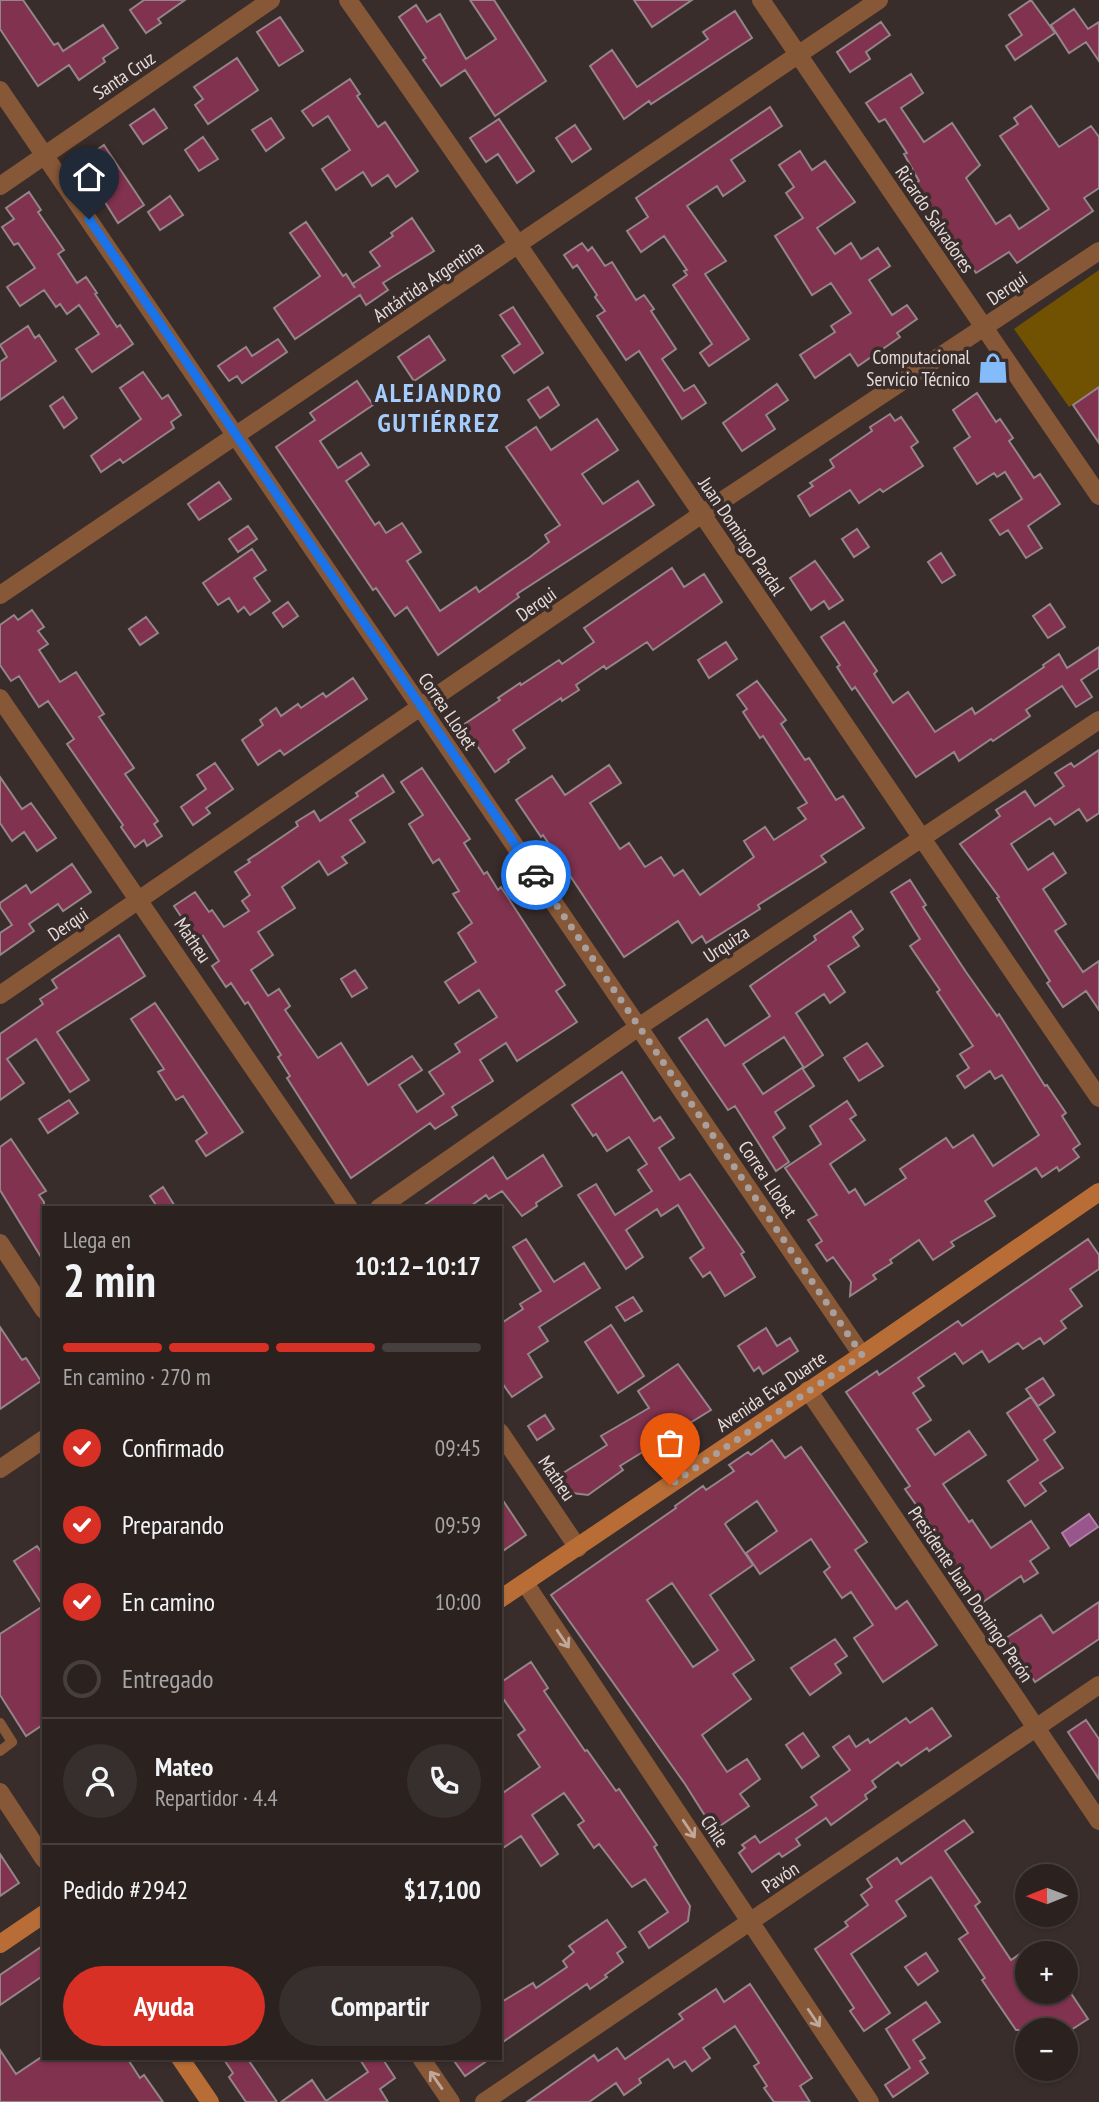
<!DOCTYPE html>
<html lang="es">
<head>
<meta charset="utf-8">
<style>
	body { margin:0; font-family:"PT Sans Narrow",sans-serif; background:#372f2d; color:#f1f3f6; height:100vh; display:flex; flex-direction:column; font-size:26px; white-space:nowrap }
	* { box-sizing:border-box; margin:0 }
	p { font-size:23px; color:#a6a4a5 }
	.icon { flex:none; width:38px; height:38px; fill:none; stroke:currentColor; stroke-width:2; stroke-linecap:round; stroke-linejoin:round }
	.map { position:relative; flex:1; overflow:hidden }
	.sheet { position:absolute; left:42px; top:1206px; width:460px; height:854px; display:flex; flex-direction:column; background:#2b2220; border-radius:0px; box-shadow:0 2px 5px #0004,0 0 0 2px #473f3e }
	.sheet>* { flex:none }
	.needle { width:46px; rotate:269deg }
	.controls { position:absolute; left:1015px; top:1864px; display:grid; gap:14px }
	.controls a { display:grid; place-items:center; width:63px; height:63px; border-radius:50%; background:#2b2220; box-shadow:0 2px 5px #0004,0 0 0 2px #473f3e; font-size:35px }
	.pin { position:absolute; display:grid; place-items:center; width:60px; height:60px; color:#fff; margin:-72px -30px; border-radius:50% 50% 50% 0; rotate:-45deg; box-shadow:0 0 7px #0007 }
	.pin .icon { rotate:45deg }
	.courier { position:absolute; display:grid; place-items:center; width:70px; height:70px; margin:-35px; border:5px solid #1a73e8; border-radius:50%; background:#fff; color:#222; box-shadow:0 2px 9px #0007 }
	.overview em { font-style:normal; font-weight:700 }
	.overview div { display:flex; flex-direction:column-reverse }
	.overview { display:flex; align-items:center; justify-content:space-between; height:119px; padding:0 21px }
	h1 { font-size:46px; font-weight:700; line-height:52px }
	.bar { display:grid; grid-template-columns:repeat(4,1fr); gap:10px 7px; align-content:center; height:84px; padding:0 21px }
	.bar i { height:9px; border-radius:5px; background:#473f3e }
	.bar .on { background:#d93025 }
	.bar p { grid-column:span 4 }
	.line { display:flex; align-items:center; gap:18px; padding:0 21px; border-top:2px solid #473f3e }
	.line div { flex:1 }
	.round { display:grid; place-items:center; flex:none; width:74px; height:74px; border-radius:37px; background:#372f2d }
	ol { padding:0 21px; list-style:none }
	li { display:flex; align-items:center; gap:21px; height:77px }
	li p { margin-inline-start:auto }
	li .icon { padding:7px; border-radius:50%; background:#d93025; color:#fff; stroke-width:4 }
	li:last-child { color:#a6a4a5 }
	li i { width:38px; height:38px; border:4px solid #473f3e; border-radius:50% }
	.primary-button { display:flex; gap:14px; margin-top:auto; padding:14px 21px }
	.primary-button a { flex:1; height:80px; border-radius:42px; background:#d93025; color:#fff; font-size:28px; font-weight:700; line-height:80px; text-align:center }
	.primary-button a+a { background:#372f2d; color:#f1f3f6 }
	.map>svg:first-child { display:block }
</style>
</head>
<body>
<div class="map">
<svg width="1099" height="2102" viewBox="0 0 1099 2102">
	<rect width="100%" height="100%" fill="#392d2b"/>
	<path fill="#715102" d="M1099,270V386L1069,407L1014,329Z"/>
	<path fill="#97568c" stroke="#ae7ea4" stroke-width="2" d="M1089,1514L1098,1527L1070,1546L1062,1533Z"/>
	<path fill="#81324e" stroke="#938589" stroke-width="2" fill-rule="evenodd" d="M0,0H23L54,45L58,43L63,51L103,25L118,48L103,58L105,62L79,80L69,65L38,86L0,29Z
		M144,0H185L158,19L161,23L146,33L130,10Z
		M470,0H494L546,81L495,116L465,70L441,86L423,60L426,58L399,17L416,5L427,22L440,14L466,59L496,39Z
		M634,0H692L652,27Z
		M1031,0L1055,33L1015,60L1006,46L1022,35L1009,15Z
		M1074,9L1088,29L1099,22V61L1086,42L1069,53L1051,25Z
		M735,11L752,38L651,104L649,101L624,119L590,66L612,50L637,87L708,39L703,32Z
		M280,17L303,51L279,66L257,32Z
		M881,22L890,35L866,52L870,59L850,72L837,52Z
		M237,58L258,90L208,124L195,105L203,99L194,87Z
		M911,74L923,93L901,108L924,142L952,123L980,165L966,178L996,224L1010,215L1019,229L1049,209L1000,136L1018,124L1014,118L1031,106L1059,147L1091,126L1099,137V188L1084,198L1093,211L1017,263L1009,252L976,273L950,234L947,236L913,185L919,181L904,154L907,153L885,119L879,122L866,103Z
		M350,79L360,94L357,96L378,127L385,122L418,171L396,187L388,175L372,186L363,172L336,190L322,169L350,150L328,116L313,126L302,111Z
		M770,107L782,126L731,160L745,181L723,196L717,186L687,206L726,261L705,274L749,339L709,366L700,353L712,344L673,285L687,275L684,271L687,270L664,236L641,252L627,231L648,217L636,198Z
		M154,109L167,128L143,144L130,125Z
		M271,118L284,138L266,151L252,130Z
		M499,119L534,171L517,183L498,154L486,162L470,138Z
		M575,125L591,149L572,162L556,138Z
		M203,137L218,159L199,171L185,150Z
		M104,145L144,205L118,223L103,199L106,197L81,161Z
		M800,151L812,170L825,161L855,202L817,228L835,254L851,243L861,259L878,248L890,266L869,280L892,315L907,305L917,319L897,333L900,337L858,366L850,354L815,378L800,355L835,332L831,326L851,313L831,283L812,295L775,236L803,218L786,193L794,187L779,165Z
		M29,192L41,210L38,212L64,250L58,254L77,283L86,277L97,293L95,294L117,327L120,325L133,344L92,372L76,349L99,334L79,305L67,314L60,304L56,307L44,290L20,306L7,287L35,268L18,243L14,245L2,227L14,219L6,208Z
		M170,196L183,215L160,230L148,212Z
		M412,218L434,251L383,283L388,290L366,305L360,295L295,339L274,308L320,276L290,233L306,222L343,276L346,274L355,288L352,284L380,266L370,252L393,236L391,233Z
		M582,243L588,251L592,247L605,266L612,262L636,300L644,295L654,309L651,311L676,349L662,359L684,391L694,385L706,403L682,419L639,351L626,360L597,316L605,311L595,297L597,295L577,265L573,268L564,255Z
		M513,307L543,353L514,373L502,356L520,344L500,315Z
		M28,326L35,338L39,335L56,361L0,400V362L7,357L0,345Z
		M429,336L445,360L414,381L398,357Z
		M278,339L287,352L242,383L237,376L229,381L218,366L246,347L252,356Z
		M143,372L162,399L168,395L181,415L171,422L174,428L123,463L120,459L101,472L91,456L141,419L120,388Z
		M357,381L373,405L320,441L338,468L361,453L369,465L346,481L375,525L379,522L386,533L402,523L421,552L407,561L440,611L476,587L479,592L530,557L549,542L545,535L560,525L506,447L536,427L551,450L597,419L618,450L582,474L603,504L638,481L654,505L517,594L519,597L438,655L407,607L395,616L376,588L373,590L276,447L315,420L310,413Z
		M777,384L788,400L766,415L775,429L742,451L723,423Z
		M548,387L559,405L540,418L528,400Z
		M1099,387V443L1073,405Z
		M977,393L996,422L1000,419L1013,438L1009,441L1034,478L1040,474L1060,504L1028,526L1042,548L1026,558L1008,530L1000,535L990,520L1022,499L1005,472L997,477L994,473L977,484L954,448L970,437L953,410Z
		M63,397L77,418L64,428L50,406Z
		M890,414L895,421L901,417L918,442L911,447L923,466L883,492L880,489L859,503L850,490L810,516L798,496L813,486L810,483L834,467L830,460L872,431L870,427Z
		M219,482L231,499L199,520L188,504Z
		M248,526L257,539L238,552L229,539Z
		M857,529L869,547L854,557L842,539Z
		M252,549L266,570L254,578L270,601L250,615L244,607L238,612L229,598L218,605L203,583Z
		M941,553L955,575L942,583L928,562Z
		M815,561L843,600L829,609L824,601L811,610L790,578Z
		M672,568L684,587L704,574L722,602L653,650L647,642L606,669L604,666L576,685L579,690L562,701L561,698L513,730L525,748L508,760L509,762L495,772L463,725L500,700L498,698L520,683L521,685L559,660L562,664L594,642L584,628Z
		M288,602L298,616L283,627L273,613Z
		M1050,604L1065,627L1048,638L1033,616Z
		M32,610L44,627L38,631L48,644L39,650L60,682L76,672L104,714L99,717L134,768L125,774L158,821L154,824L162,836L147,846L144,840L135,847L121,827L123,825L67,744L74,739L48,701L39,707L19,676L11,681L0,665V625L14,615L18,620Z
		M146,617L158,633L140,645L129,629Z
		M844,622L877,671L874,674L893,703L908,692L935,732L972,708L975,714L1044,667L1043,665L1059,654L1067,668L1099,647V668L1081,680L1092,697L1076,707L1062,686L1026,710L1030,716L993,741L991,739L959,761L954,752L916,777L855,687L852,690L837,667L840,665L821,637Z
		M726,642L737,659L709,678L698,660Z
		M353,678L367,699L284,755L280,750L258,765L242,740L263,725L260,720L276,708L281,716L298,704L301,708L323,693L326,697Z
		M757,681L786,720L781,724L805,760L809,758L836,800L843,796L864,828L821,856L826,862L758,905L760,909L706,943L702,936L692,943L678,921L624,957L543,835L541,837L516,800L552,776L565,795L609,765L621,783L590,803L620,849L629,843L645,867L661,857L674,876L683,870L700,895L754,857L744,841L765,827L774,840L806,819L798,808L807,803L763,736L760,738L743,712L747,709L737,695Z
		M1099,750V813L1087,821L1079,809L1055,825L1050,818L1011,844L1028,870L1053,853L1066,873L1043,889L1066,924L1055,931L1083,972L1099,961V1010L1086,991L1063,1007L1047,983L1050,981L997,898L999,897L960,844L1000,816L996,810L1025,791L1035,806L1064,786L1055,773L1071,763L1074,767Z
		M215,763L233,789L206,808L210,813L193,825L181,807L206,789L197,775Z
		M422,768L470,839L464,843L484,874L487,872L498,890L501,887L565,985L556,991L577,1022L517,1061L506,1043L480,1060L493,1081L452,1107L457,1115L435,1129L430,1123L351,1178L287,1078L290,1076L278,1057L281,1055L248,1002L245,1004L231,983L226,987L212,966L219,961L203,936L197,940L174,906L195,892L209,912L212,910L224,927L249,911L242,901L250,895L235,872L250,862L248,860L298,826L296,822L314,811L320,821L358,796L356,793L383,775L394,792L350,820L365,842L342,857L347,863L328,875L319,861L282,887L295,908L258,932L273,955L251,970L268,996L279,989L290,1006L285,1010L318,1058L341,1043L368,1085L412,1056L422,1070L399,1085L417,1112L444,1094L429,1072L460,1052L455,1044L497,1017L479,990L459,1003L445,982L476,962L458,933L472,923L453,894L459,891L439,859L433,863L409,824L423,815L401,782Z
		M0,777L22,809L31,803L56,838L37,851L24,832L12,841L0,823Z
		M72,864L91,892L63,911L58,904L29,924L34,931L0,955V933L12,925L0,907V903L26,885L31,893Z
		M910,880L926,905L923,907L966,972L997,1016L999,1014L1045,1086L1047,1085L1066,1113L1062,1116L1080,1144L1073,1149L1079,1157L1059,1171L1057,1167L1042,1177L1036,1168L985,1201L995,1216L951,1242L954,1246L933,1260L919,1240L890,1260L892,1263L873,1275L876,1279L850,1296L851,1282L833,1257L827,1261L816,1245L822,1241L808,1220L817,1215L785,1168L821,1144L810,1126L847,1101L856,1115L850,1119L865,1140L830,1164L849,1193L855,1189L865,1205L906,1178L900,1169L946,1138L953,1148L973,1135L993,1166L1039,1135L1002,1075L995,1079L990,1071L965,1088L957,1076L969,1068L960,1054L973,1046L937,992L940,990L910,946L920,939L891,892Z
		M851,911L863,929L853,937L859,946L828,966L845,992L830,1003L824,994L796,1013L823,1055L804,1068L784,1037L743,1064L763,1094L802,1068L814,1086L775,1112L785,1128L773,1137L789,1162L776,1171L735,1106L728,1110L679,1038L707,1019L725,1046L770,1016L750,986L816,940L814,936Z
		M119,935L145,976L57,1032L89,1080L70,1092L36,1039L7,1059L24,1083L0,1100V1034L43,1004L40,999L57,988L52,980Z
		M355,970L367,988L352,997L341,979Z
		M155,1003L243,1132L206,1156L196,1141L207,1133L183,1096L176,1100L158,1072L164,1069L131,1019Z
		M867,1043L883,1066L859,1081L844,1058Z
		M622,1072L654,1121L660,1117L674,1138L659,1148L680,1180L690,1174L744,1252L741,1254L755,1277L725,1296L710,1272L703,1277L690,1258L704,1248L678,1205L661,1216L657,1209L626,1230L643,1257L626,1269L578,1195L596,1184L615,1215L652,1191L638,1170L647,1164L629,1137L607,1151L596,1134L593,1136L572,1105Z
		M69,1100L78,1113L48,1133L39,1119Z
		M11,1139L46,1191L39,1195L44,1202V1262L0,1190V1147Z
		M543,1155L562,1186L536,1203L537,1206L522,1216L502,1191L489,1199L486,1195L468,1208H420L493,1157L507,1179Z
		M163,1187L176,1208H158L150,1196Z
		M526,1239L554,1282L584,1263L600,1288L539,1327L548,1341L528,1354L542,1377L512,1397L500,1380V1324L523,1309L520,1304L541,1291L513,1247Z
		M1088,1239L1099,1255V1269L1070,1289L1082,1306L1061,1321L1066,1328L1044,1344L1040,1338L1023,1349L1018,1343L989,1362L982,1351L963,1364L955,1353L918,1378L924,1386L913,1393L931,1420L917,1429L935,1455L969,1431L986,1455L943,1484L969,1522L972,1520L991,1548L1031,1521L1049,1548L1030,1561L1038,1573L1024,1582L1021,1576L977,1606L936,1544L941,1540L905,1489L910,1486L846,1392L877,1371L879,1375L958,1321L962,1326Z
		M633,1297L642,1311L625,1321L616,1307Z
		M611,1325L644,1376L618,1393L585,1342Z
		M0,1327L22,1360L26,1358L41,1381L0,1409Z
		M766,1328L777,1346L790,1338L798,1351L763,1374L759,1367L754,1371L738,1346Z
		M678,1364L711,1410L620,1466L623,1470L588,1495L572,1493L560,1475L607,1445L601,1436L649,1408L638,1391Z
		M1043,1378L1054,1395L1038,1406L1026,1389Z
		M1031,1397L1055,1432L1044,1440L1063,1468L1040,1483L1046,1491L1025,1506L1008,1481L1038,1460L1007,1413Z
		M545,1415L554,1429L537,1440L528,1426Z
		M772,1440L785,1458L801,1447L867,1542L855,1550L896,1609L907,1601L937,1645L883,1682L854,1638L873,1625L851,1592L842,1598L824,1572L830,1567L811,1539L760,1574L746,1553L777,1531L757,1501L727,1522L725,1524L753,1565L710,1595L754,1660L733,1674L751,1699L702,1735L727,1772L747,1759L760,1779L740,1794L749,1806L714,1830L685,1784L551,1595L676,1508L675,1506L703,1486L706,1490L734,1471L729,1465L748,1452L751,1455ZM672,1583L718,1650L693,1667L647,1600Z
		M500,1496L526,1535L500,1553Z
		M37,1546L44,1556V1724L26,1736L0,1695V1634L43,1606L14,1561Z
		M1099,1602V1639L1035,1682L1006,1638L1041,1615L1053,1633Z
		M835,1639L847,1656L835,1664L841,1673L810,1695L791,1668Z
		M531,1662L548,1688L544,1691L585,1751L587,1750L616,1791L619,1789L657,1845L654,1847L690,1906L688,1921L649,1948L639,1932L668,1912L645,1879L632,1887L599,1844L594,1848L578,1825L584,1821L564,1793L532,1815L558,1854L541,1866L521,1836L500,1850V1795L540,1767L518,1735L525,1730L500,1694V1683Z
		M932,1708L951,1736L929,1751L927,1748L901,1766L898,1762L872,1781L876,1787L865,1795L867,1799L831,1825L826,1818L796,1839L800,1845L782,1857L779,1853L752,1872L739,1853L745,1848L742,1845L755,1836L760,1843L817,1805L811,1797L850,1770L833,1747L849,1736L856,1747L868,1739L870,1743L906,1718L910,1723Z
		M1086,1720L1099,1739V1779L1068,1732Z
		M803,1733L819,1756L802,1768L786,1745Z
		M964,1820L973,1832L945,1851L980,1902L975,1906L1011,1960L1027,1949V1992H1070L1088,2019L1071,2030H1016L982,1980L985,1978L959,1939L968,1933L931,1877L896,1901L906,1916L851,1954L890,2013L864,2031L850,2011L854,2008L815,1949L848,1926L845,1922L868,1905L861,1895L872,1887L867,1879L897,1858L901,1864Z
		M0,1854L19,1883L0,1896Z
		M607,1920L626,1947L617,1953L623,1962L605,1975L607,1977L590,1989L587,1984L500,2044V2003L533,1983L536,1988L567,1967L563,1961L574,1952L569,1946Z
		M44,1945V1975L0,2005V1975Z
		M926,1953L938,1971L918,1985L905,1967Z
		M750,1984L812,2078L800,2086L810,2102H774L764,2088L767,2086L754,2066L759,2063L735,2026L703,2048L710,2058L692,2071L685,2061L674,2068L668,2059L639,2079L641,2083L624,2095L616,2083L589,2102H527L594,2055L598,2061L617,2048L625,2059L683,2019L679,2014L716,1989L724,2002Z
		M926,2002L940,2022L913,2040L925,2058L920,2061L928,2073L893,2097L885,2085L910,2068L886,2029Z
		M0,2050L16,2074L40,2058H127L140,2078L144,2075L163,2102H0Z
		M223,2058H247L277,2102H246L229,2077L233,2073Z
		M359,2058H382L384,2061L395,2078L380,2089L388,2102H281L312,2080L326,2101L368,2072Z
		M452,2058H491L465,2076Z"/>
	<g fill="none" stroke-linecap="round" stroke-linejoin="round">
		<path stroke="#875838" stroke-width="10" d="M0,1723L12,1742L0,1751"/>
		<path stroke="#875838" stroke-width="18" d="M348,0C603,363 848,732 1099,1098
			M761,0L1099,496
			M0,90L862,1355
			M0,186L271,0
			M0,595L879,0
			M0,995L702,514L1099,251
			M379,1208L640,1026L1099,720
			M0,1243L44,1310
			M808,1390L1099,1821
			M0,1469L44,1439
			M525,1583L870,2102
			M0,1792L44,1859
			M421,2058L451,2102
			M484,2102L1099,1685"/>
		<path stroke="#875838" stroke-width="18" d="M0,698L349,1208
			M500,1432L578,1548"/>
		<path stroke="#b86d36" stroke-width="18" d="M500,1599L862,1355L1099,1192
			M0,1944L44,1914
			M180,2058L210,2102"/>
	</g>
	<defs><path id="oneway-shaft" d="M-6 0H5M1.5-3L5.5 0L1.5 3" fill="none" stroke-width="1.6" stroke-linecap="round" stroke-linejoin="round" transform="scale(1.75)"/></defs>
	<g stroke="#bfa79a">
		<use href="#oneway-shaft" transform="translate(563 1639) rotate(56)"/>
		<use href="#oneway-shaft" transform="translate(689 1829) rotate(56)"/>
		<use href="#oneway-shaft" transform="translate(814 2018) rotate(56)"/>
		<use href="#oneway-shaft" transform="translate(436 2080) rotate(-125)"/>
	</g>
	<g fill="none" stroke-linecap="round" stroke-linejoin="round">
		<path stroke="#a99f9d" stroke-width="7" stroke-dasharray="0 12.6" d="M536,875L862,1355L670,1485"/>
		<path stroke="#1a73e8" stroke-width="9" d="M89,219L536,875"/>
	</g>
	<defs>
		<symbol id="shop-bare" viewBox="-9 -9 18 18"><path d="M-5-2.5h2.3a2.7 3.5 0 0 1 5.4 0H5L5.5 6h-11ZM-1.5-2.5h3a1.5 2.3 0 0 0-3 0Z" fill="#84bcfb" stroke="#392d2b" stroke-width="2.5" paint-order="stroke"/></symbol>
	</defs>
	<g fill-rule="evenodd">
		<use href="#shop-bare" x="971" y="346" width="44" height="44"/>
	</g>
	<g text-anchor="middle" stroke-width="7" stroke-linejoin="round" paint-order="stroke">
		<g font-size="19" fill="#e5dcdb" stroke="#392d2b">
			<text transform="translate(124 75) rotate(-34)" y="7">Santa Cruz</text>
			<text transform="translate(935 219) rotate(56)" y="7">Ricardo Salvadores</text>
			<text transform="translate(428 281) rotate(-34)" y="7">Antártida Argentina</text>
			<text transform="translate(1007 288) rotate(-34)" y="7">Derqui</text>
			<text transform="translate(742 536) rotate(56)" y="7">Juan Domingo Pardal</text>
			<text transform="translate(536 604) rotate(-35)" y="7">Derqui</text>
			<text transform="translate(448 711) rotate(56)" y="7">Correa Llobet</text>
			<text transform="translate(68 924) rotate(-34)" y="7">Derqui</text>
			<text transform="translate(193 940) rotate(56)" y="7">Matheu</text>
			<text transform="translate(726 944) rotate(-34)" y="7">Urquiza</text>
			<text transform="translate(768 1179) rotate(56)" y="7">Correa Llobet</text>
			<text transform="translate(771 1391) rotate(-34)" y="7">Avenida Eva Duarte</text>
			<text transform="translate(557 1478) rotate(56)" y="7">Matheu</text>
			<text transform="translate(971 1594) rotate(56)" y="7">Presidente Juan Domingo Perón</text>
			<text transform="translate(715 1831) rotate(56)" y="7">Chile</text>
			<text transform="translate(780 1877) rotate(-34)" y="7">Pavón</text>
		</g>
		<g font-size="19" fill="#e5dcdb" stroke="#392d2b" text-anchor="end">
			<text x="970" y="364">Computacional<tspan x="970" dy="22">Servicio Técnico</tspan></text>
		</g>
		<g font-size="26" font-weight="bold" letter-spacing="2" fill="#a4cdfd" stroke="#392d2b">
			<text x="439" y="402">ALEJANDRO<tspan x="439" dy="30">GUTIÉRREZ</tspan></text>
		</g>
	</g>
</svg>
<div class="controls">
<a><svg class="needle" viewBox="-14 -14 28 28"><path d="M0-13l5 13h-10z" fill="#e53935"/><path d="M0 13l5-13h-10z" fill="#a6a4a5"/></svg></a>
<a>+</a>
<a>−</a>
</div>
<div class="pin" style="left:670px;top:1485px;background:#ea580c"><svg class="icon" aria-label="bag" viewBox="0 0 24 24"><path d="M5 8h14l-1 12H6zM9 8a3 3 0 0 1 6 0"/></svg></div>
<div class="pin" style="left:89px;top:219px;background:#1f2937"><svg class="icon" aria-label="home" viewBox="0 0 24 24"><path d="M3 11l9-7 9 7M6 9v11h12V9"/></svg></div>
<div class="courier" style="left:536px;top:875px"><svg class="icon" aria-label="car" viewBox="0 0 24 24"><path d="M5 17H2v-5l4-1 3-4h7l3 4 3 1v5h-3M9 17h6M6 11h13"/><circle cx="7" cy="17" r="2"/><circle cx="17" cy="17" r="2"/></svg></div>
<section class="sheet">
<div class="overview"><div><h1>2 min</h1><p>Llega en</p></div><em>10:12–10:17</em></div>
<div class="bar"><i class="on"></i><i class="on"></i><i class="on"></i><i></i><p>En camino · 270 m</p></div>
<ol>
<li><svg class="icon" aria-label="check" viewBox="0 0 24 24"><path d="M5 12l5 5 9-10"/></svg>Confirmado<p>09:45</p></li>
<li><svg class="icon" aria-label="check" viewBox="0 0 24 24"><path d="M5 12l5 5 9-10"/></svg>Preparando<p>09:59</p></li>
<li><svg class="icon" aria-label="check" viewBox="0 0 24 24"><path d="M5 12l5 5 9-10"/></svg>En camino<p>10:00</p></li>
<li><i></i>Entregado</li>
</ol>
<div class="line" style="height:126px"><a class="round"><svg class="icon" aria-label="person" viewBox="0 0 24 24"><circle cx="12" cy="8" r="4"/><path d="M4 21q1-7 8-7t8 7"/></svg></a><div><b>Mateo</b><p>Repartidor · 4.4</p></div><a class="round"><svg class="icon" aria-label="phone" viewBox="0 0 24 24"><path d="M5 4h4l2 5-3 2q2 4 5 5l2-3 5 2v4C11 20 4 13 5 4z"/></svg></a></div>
<div class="line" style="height:91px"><div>Pedido #2942</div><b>$17,100</b></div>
<div class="primary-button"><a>Ayuda</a><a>Compartir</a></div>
</section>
</div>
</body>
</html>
